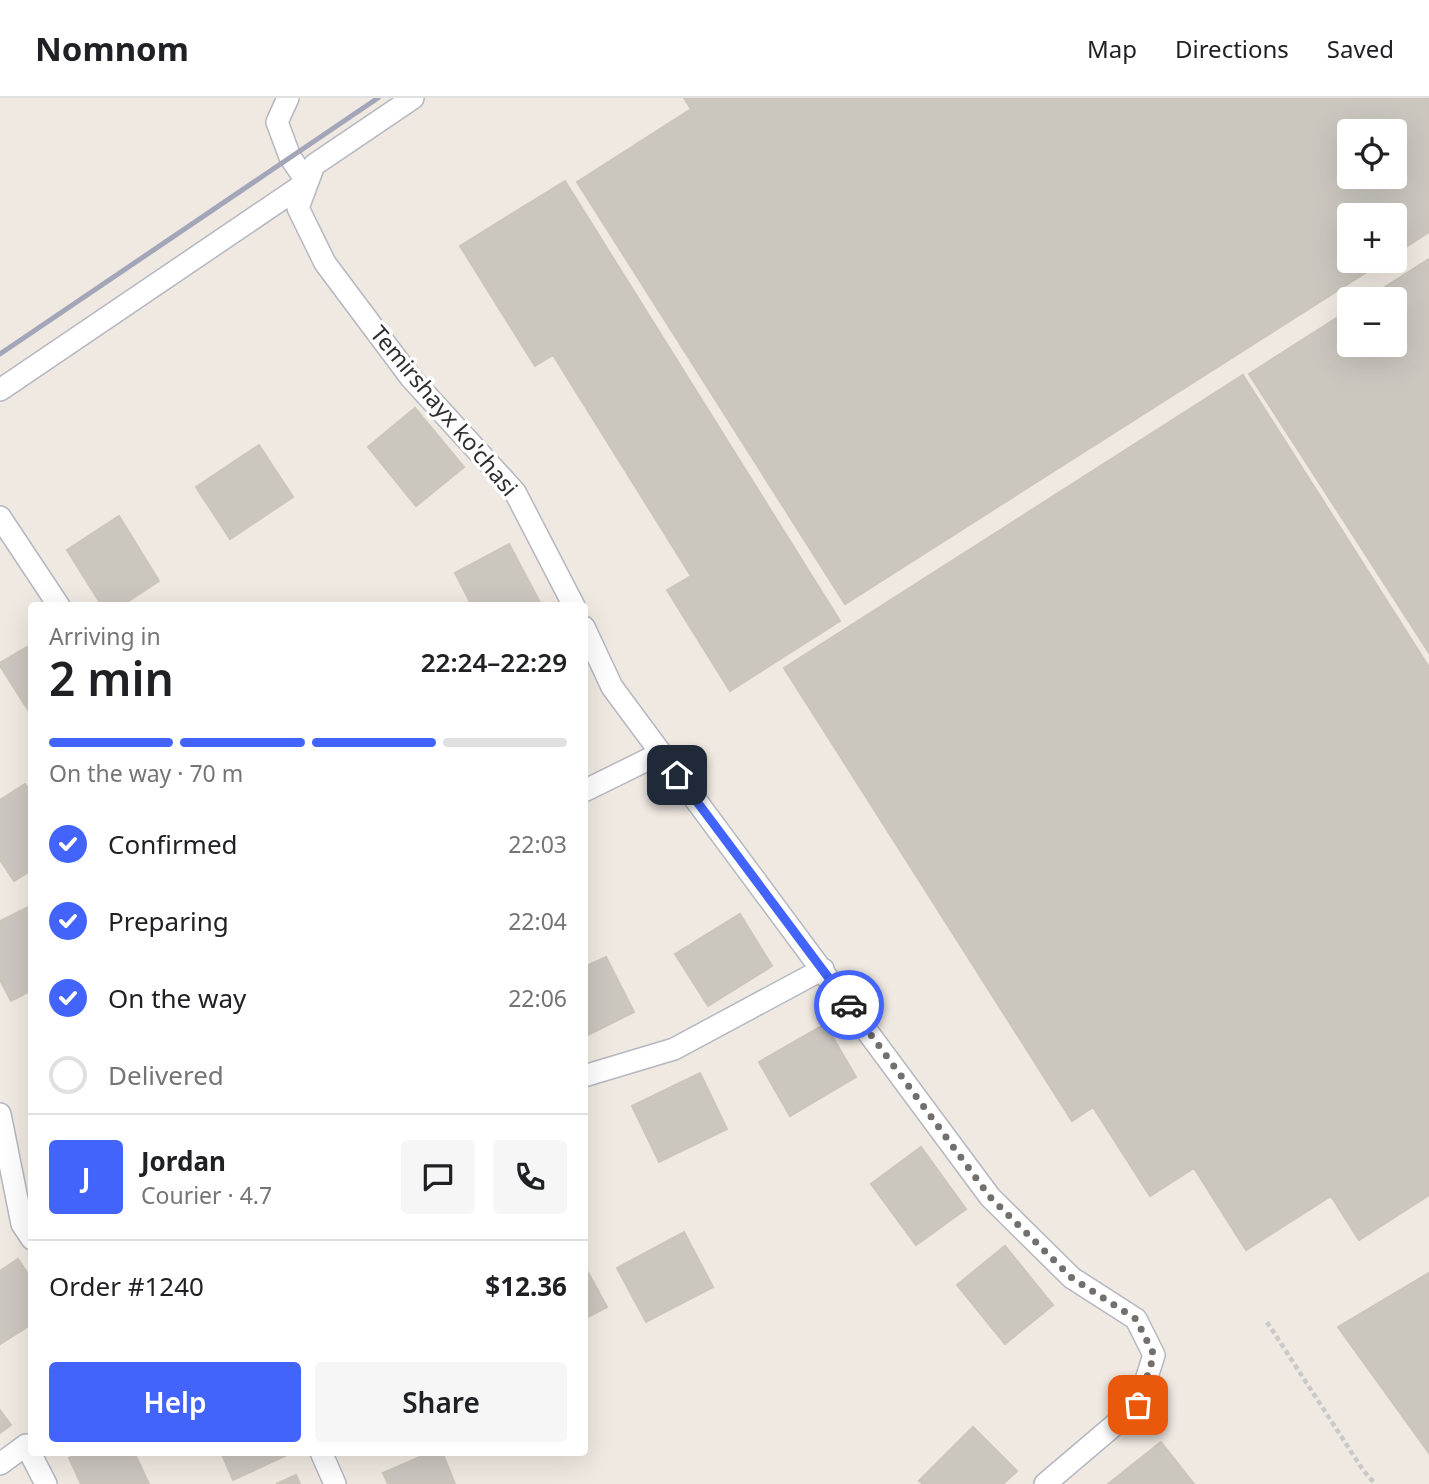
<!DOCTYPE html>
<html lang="en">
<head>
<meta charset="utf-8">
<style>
	body { margin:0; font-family:"Noto Sans",sans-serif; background:#f6f6f6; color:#202124; height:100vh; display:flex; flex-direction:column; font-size:26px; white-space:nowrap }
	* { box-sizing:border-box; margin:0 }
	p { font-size:23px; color:#757577 }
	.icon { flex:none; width:38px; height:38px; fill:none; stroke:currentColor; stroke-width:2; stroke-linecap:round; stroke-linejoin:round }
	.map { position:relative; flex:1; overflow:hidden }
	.side { position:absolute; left:28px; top:504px; width:560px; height:854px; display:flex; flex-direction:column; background:#fff; border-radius:7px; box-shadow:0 7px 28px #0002 }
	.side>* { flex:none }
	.tools { position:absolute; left:1337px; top:21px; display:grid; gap:14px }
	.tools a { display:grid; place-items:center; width:70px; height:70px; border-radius:7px; background:#fff; box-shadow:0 7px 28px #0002; font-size:35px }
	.pin { position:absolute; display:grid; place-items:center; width:60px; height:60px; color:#fff; margin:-30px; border-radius:14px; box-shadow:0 4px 10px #0006 }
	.courier { position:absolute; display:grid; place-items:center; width:70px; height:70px; margin:-35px; border:5px solid #4264fb; border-radius:50%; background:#fff; color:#222; box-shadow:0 2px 9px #0007 }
	.summary em { font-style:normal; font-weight:600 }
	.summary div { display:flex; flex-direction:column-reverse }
	.summary { display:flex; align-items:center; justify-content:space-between; height:119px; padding:0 21px }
	h1 { font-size:46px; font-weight:600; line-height:52px }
	.bar { display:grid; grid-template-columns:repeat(4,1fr); gap:10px 7px; align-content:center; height:84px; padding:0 21px }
	.bar i { height:9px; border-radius:5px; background:#e0e0e0 }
	.bar .active { background:#4264fb }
	.bar p { grid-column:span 4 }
	.line { display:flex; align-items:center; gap:18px; padding:0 21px; border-top:2px solid #e0e0e0 }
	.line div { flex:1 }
	.round { display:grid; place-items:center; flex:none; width:74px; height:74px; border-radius:7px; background:#f6f6f6 }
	ol { padding:0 21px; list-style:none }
	li { display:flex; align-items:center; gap:21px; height:77px }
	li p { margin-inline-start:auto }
	li .icon { padding:7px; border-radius:50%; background:#4264fb; color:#fff; stroke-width:4 }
	li:last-child { color:#757577 }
	li i { width:38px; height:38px; border:4px solid #e0e0e0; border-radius:50% }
	.cta { display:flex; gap:14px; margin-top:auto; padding:14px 21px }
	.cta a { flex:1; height:80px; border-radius:7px; background:#4264fb; color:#fff; font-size:28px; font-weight:600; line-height:80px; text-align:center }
	.cta a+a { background:#f6f6f6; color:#202124 }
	header { display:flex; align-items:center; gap:42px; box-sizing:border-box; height:98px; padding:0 35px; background:#fff; border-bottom:2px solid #e0e0e0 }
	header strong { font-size:33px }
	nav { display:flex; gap:38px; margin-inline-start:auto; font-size:24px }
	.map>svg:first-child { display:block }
</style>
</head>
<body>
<header>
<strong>Nomnom</strong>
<nav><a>Map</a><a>Directions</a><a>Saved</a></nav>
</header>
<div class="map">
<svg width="1429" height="1386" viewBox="0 0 1429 1386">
	<rect width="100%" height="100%" fill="#efe9e1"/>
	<path fill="#cbc7bf" stroke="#cbc5ba" stroke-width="2" fill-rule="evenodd" d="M684,0H1429V134L1395,156V117H1349V163H1384L845,506L577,84L691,11ZM1349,33H1395V79H1349Z
		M565,83L840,523L730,593L667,492L691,478L553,257L535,268L460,148Z
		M1429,161V555L1249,276L1349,212V247H1395V201H1366Z
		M1243,277L1429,569V1097L1359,1142L1331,1098L1246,1152L1194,1070L1150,1098L1093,1009L1072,1023L784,570Z
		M415,310L464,369L416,408L368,349Z
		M259,347L293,399L230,441L196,389Z
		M119,418L159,483L121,508H102L67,452Z
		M509,446L542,508H472L455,475Z
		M32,546V618L0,568V565Z
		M25,686L32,695V772L14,783L0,762V702Z
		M32,807V892L11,903L0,882V823Z
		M740,816L772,868L708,908L675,856Z
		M606,859L634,914L584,939V869Z
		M825,926L856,979L790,1018L759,964Z
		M700,975L727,1031L659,1064L632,1008Z
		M921,1049L966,1111L916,1147L871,1086Z
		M684,1134L713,1189L646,1224L617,1170Z
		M1005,1148L1053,1207L1005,1246L957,1187Z
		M18,1161L32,1182V1226L0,1246V1173Z
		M584,1167L607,1209L584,1221Z
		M1429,1175V1355L1338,1229Z
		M0,1312L11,1327L0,1335Z
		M973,1329L1017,1373L1003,1386H923L919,1383Z
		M1161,1344L1194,1386H1108Z
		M81,1354H134L149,1386H81L69,1360Z
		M221,1354H289V1356L233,1382Z
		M431,1354H442L455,1386H388L383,1375Z
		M296,1377L300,1386H276Z"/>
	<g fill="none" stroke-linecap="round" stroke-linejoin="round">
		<defs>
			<path id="street" d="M413,0L314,67L298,110L325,165L411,280L515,394L574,508
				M0,292L307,84L290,59L277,24L288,0
				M0,419L59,508
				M584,529L612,589L990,1099L1072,1180L1136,1221L1154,1257L1138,1307L1045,1386
				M584,693L661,655
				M584,978L674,951L823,871
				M0,1016L22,1126L32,1141
				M321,1354L335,1386
				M0,1366L26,1347L46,1386"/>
		</defs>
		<use href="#street" stroke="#b4b7c1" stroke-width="24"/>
		<path stroke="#c9c9c9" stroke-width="4.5" stroke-dasharray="5 3.5" stroke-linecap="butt" d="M1267,1224L1363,1372L1375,1386"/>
		<use href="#street" stroke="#fff" stroke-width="21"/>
		<path stroke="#a3a6b8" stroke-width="5" d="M0,256L378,0"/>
	</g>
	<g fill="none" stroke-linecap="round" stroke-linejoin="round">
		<path stroke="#726f6d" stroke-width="7" stroke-dasharray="0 12.6" d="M849,907L990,1099L1072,1180L1136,1221L1154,1257L1138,1307"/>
		<path stroke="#4264fb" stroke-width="9" d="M677,677L849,907"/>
	</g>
	<g text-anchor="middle" stroke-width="7" stroke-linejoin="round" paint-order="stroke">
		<g font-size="23" fill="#2e2e2e" stroke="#fff">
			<text transform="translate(444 313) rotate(50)" y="8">Temirshayx ko'chasi</text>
		</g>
	</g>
</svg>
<div class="tools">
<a><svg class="icon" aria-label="locate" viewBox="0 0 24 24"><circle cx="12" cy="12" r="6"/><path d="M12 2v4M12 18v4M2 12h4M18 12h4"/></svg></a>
<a>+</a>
<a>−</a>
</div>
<div class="pin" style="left:1138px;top:1307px;background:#ea580c"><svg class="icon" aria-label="bag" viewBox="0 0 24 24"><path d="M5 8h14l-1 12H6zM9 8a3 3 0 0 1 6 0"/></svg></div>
<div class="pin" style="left:677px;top:677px;background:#1f2937"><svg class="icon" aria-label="home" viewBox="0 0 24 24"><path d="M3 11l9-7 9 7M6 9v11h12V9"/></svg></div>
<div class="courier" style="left:849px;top:907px"><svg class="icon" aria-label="car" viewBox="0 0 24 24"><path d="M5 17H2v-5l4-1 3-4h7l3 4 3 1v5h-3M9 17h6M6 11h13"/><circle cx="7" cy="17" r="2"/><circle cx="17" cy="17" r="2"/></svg></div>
<section class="side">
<div class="summary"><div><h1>2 min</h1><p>Arriving in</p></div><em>22:24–22:29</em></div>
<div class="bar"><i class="active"></i><i class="active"></i><i class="active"></i><i></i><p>On the way · 70 m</p></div>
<ol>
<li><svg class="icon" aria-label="check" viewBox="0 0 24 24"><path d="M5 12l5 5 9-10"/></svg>Confirmed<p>22:03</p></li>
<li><svg class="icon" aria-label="check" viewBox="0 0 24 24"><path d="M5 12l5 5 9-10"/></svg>Preparing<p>22:04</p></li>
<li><svg class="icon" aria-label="check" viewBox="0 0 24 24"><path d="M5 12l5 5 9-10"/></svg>On the way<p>22:06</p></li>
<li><i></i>Delivered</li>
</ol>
<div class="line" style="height:126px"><b class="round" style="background:#4264fb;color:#fff">J</b><div><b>Jordan</b><p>Courier · 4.7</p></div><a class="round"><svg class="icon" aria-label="chat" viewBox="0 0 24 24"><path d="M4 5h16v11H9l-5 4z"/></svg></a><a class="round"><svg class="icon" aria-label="phone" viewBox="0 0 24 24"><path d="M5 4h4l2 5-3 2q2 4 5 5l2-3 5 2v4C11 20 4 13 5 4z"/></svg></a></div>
<div class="line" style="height:91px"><div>Order #1240</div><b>$12.36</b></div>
<div class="cta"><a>Help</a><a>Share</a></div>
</section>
</div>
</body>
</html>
